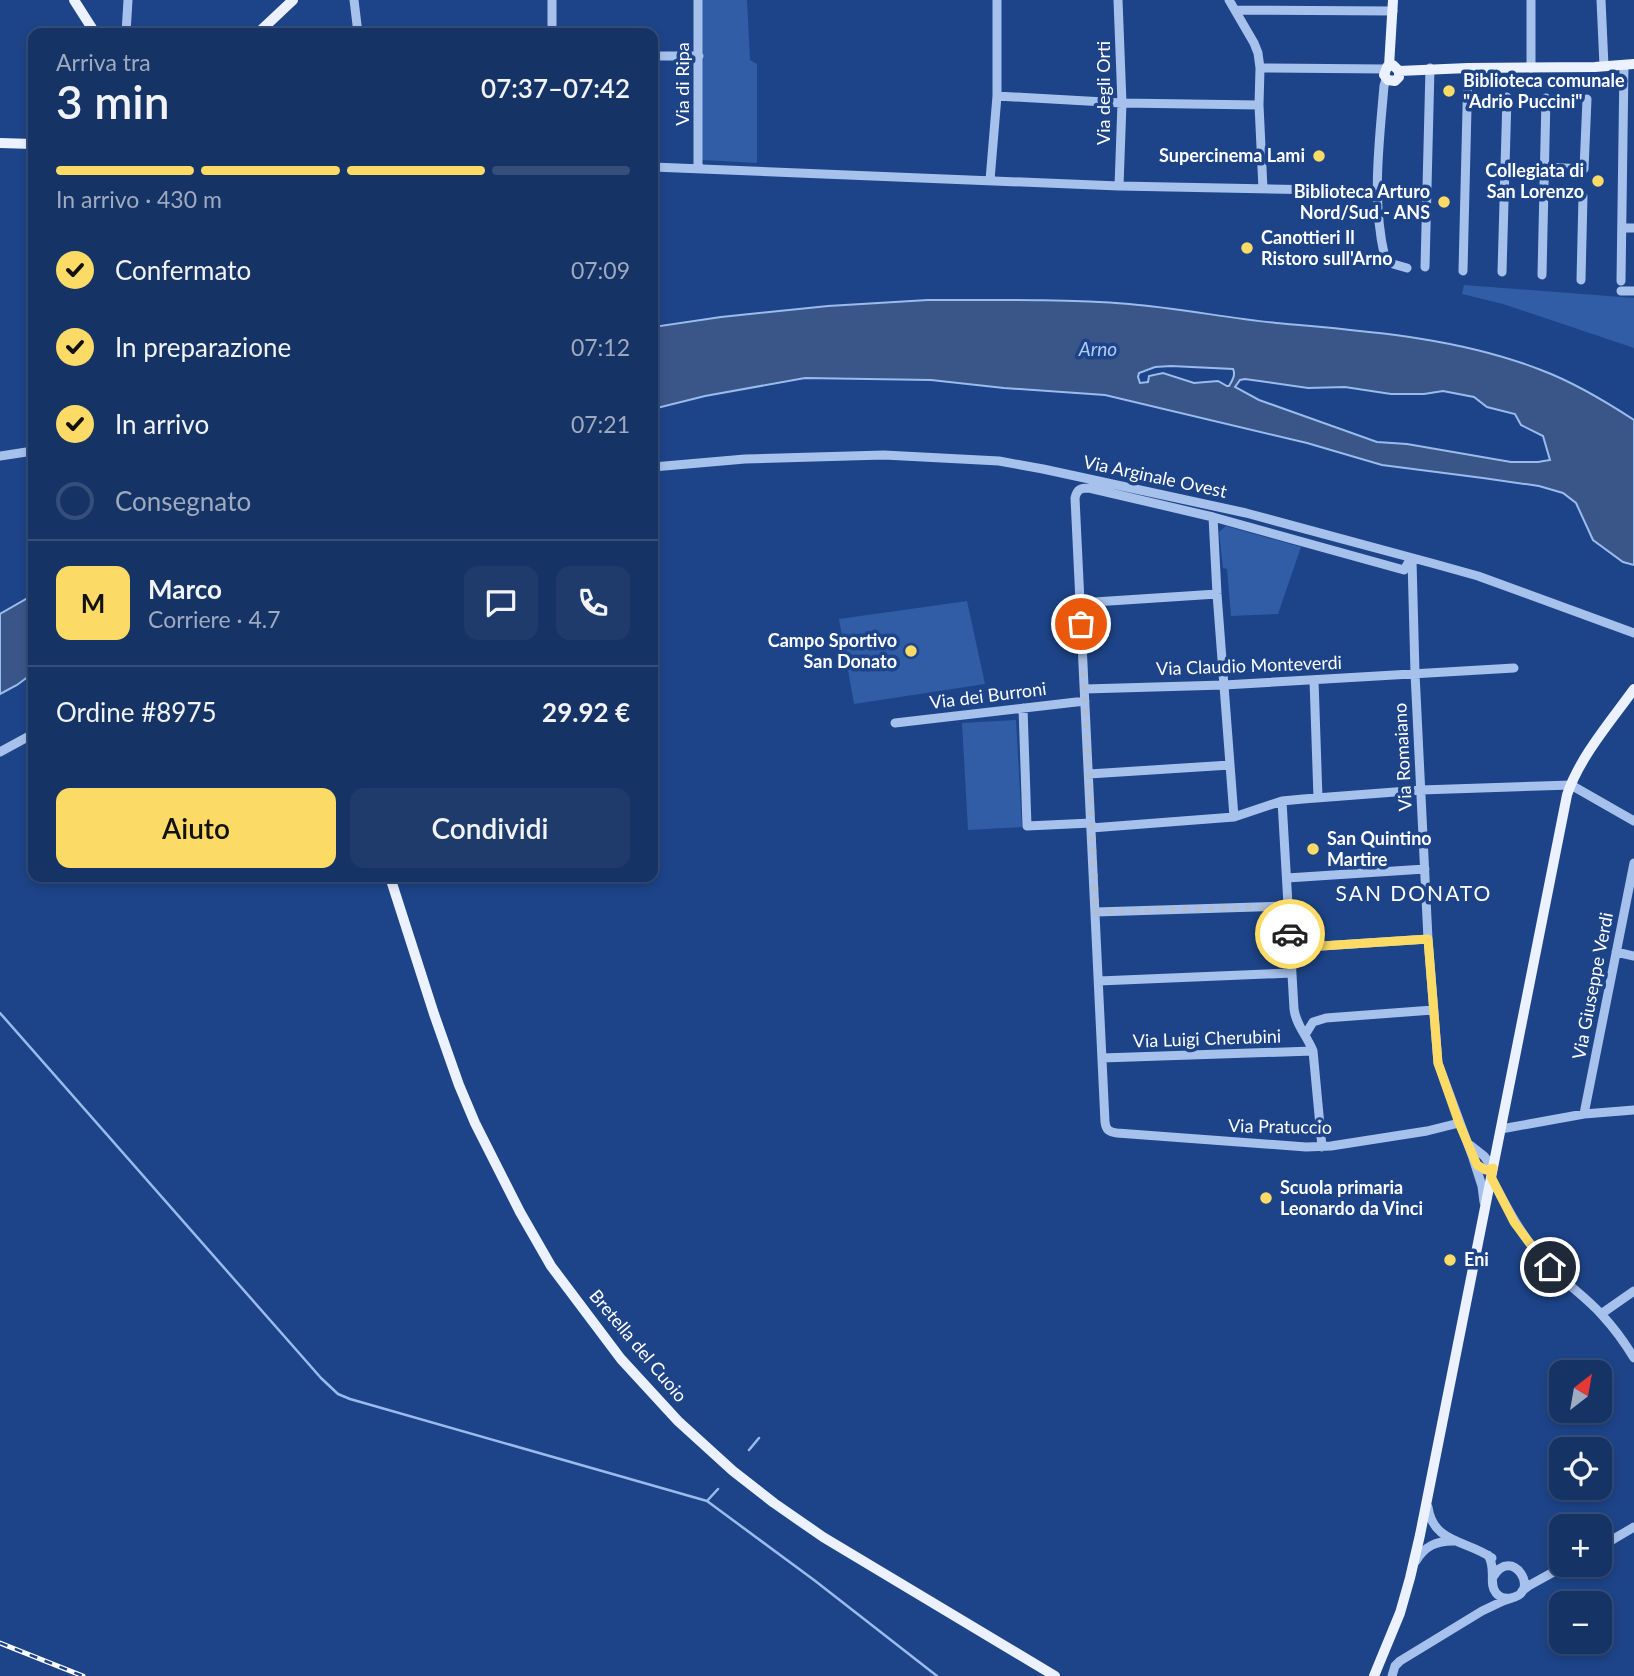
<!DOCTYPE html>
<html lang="it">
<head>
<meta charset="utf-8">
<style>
	body { margin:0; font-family:Lato,sans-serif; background:#1f3b6c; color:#f1f3f6; height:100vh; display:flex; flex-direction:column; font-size:26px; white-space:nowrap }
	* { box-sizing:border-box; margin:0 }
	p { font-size:23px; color:#9eaabf }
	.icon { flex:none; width:38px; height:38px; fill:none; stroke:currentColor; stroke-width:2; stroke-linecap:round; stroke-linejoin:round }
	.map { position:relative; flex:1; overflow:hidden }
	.panel { position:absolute; left:28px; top:28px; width:630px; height:854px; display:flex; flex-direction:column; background:#163366; border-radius:14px; box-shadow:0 4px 10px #0003,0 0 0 2px #354e7a }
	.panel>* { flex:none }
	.needle { width:46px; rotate:31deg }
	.controls { position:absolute; left:1549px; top:1360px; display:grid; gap:14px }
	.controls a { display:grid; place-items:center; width:63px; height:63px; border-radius:14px; background:#163366; box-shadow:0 4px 10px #0003,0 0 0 2px #354e7a; font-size:35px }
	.pin { position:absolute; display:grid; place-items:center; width:60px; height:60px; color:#fff; margin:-30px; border:4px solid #fff; border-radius:50%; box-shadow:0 2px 7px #0007 }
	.courier { position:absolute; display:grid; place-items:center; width:70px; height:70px; margin:-35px; border:5px solid #fbda65; border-radius:50%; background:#fff; color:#222; box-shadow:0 2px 9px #0007 }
	.headline em { font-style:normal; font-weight:600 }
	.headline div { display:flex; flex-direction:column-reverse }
	.headline { display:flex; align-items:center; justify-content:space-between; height:119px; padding:0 28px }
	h1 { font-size:46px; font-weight:600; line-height:52px }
	.bar { display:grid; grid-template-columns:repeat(4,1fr); gap:10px 7px; align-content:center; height:84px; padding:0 28px }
	.bar i { height:9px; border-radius:5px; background:#354e7a }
	.bar .active { background:#fbda65 }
	.bar p { grid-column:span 4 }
	.line { display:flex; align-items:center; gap:18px; padding:0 28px; border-top:2px solid #354e7a }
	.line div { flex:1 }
	.round { display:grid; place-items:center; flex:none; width:74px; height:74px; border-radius:14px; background:#1f3b6c }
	ol { padding:0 28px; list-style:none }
	li { display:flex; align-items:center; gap:21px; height:77px }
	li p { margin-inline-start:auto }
	li .icon { padding:7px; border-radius:50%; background:#fbda65; color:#111; stroke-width:4 }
	li:last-child { color:#9eaabf }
	li i { width:38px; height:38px; border:4px solid #354e7a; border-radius:50% }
	.cta { display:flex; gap:14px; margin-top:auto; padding:14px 28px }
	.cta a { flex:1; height:80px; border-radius:14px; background:#fbda65; color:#111; font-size:28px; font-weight:600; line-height:80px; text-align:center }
	.cta a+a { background:#1f3b6c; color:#f1f3f6 }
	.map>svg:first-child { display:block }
</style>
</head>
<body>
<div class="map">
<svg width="1634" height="1676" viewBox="0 0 1634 1676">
	<rect width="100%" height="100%" fill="#1d4488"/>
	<path fill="#305da5" d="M702,0H747L750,60L757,64V163L702,160Z
		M1464,285L1634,298V348L1503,304L1462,294Z
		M1226,526L1301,547L1278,614L1231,616L1227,569L1223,568L1219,532Z
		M967,601L985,684L854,704L839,619Z
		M1016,720L1022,827L968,830L962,723Z"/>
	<path fill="#3a5688" stroke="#9abbed" stroke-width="2" fill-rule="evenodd" d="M928,300C995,300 1063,299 1129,304C1178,308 1227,318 1276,323C1365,331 1457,337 1541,370C1573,382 1605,401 1634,420V565L1623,562L1593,540L1576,503L1563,493L1539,486L1483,478L1382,465L1307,443L1105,395L1004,388L931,380L805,378L705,396L653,409V327L721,317L828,306ZM1171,366L1233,369C1236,375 1232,381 1229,386H1227L1218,381L1194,383L1163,373L1149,376L1148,382L1140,383L1138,377L1139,373L1155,367ZM1245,379L1308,388L1345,387L1391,394H1424L1443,391L1474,397L1487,407L1515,414L1521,425L1543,436L1550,460L1538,462H1511L1407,444L1377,442L1259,400L1235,387L1240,380Z
		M33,595V673L17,685L0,694V614Z"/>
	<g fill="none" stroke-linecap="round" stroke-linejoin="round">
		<path stroke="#9abbed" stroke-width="2.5" d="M0,1013L321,1378L338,1394L350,1399L707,1501L814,1580L937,1676
			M749,1450L759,1438
			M707,1501L718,1489"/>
		<path stroke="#a6c1eb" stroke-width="9" d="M354,0L358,33
			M1118,0L1122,103L1119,186
			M1229,0L1254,43L1258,53L1260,68L1259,105L1263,189
			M1531,0V68
			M1601,0L1604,66
			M1235,10L1393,11
			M126,33L128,0
			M552,33V0
			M653,56H699
			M1260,68L1385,69
			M1386,79L1384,86C1379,145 1371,204 1386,262L1407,268
			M997,96L1122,103L1259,105
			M653,167L1119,186L1377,191
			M1545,167L1584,169L1587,99
			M698,168V0
			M990,180L997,96V0
			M1623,228H1634
			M1425,267L1430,68
			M1463,271L1468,68
			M1502,272L1507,97
			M1542,275L1546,98
			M1581,280L1583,196
			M1621,281L1624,65
			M1621,291H1634
			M0,456L33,451
			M653,467L745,459L884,455L999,461L1043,469L1246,513L1435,564L1478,576L1634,633
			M1213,517L1217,594L1234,817
			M1411,558L1404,570L1213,517L1089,488C1081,488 1077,489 1075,498L1105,1122C1106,1130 1109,1132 1117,1133L1306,1147L1331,1146L1427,1131L1459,1123
			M1412,560L1415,673L1428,939L1438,1063L1473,1158L1482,1186L1484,1202
			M1079,603L1217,594
			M1314,680L1318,798
			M1085,689L1224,685L1514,668
			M1023,708L1027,826L1091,823
			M895,723L1085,701
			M0,752L33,734
			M1089,774L1230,765
			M1282,801L1294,1009C1296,1025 1307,1036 1313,1051L1322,1147
			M1091,828L1234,817L1282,801L1303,799L1421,790L1571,785L1634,821
			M1287,878L1425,869
			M1096,912L1288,906
			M1291,948L1428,939
			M1616,952L1634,956
			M1099,981L1291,973
			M1305,1035L1313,1022L1326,1018L1433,1010
			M1102,1058L1313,1051
			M1584,1114L1634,863
			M1501,1129L1584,1114L1634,1110
			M1470,1145L1484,1156L1493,1168C1486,1170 1479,1170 1475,1163
			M1491,1177C1508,1210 1524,1241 1550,1267C1566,1284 1586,1297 1602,1315C1614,1328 1625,1343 1634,1358
			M1601,1314L1634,1291
			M1428,1507C1433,1543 1466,1540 1492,1558
			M1600,1547L1634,1527
			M1488,1555C1497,1570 1488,1583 1496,1593C1499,1597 1505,1599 1511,1598C1542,1593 1512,1544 1493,1577
			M1416,1561C1425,1546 1436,1541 1453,1541
			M1522,1591L1530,1585L1568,1564
			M1392,1676L1395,1666L1400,1661L1482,1611L1503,1601L1512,1598"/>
		<path stroke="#ebf1fe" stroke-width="10" d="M74,0L95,33
			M258,33L293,0
			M1389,66L1393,0
			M1399,71V77L1395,81L1388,80L1384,75L1387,67L1393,65L1399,71L1468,68L1595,67L1634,64
			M0,143L33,144
			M390,877L434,1014L459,1085L475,1123L520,1212L551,1266L621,1359L678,1421L733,1471L774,1503L823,1537L1055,1676
			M1374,1676L1400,1613L1410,1578L1420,1535L1567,795C1579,758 1611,721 1634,689"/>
		<defs>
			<path id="rail" d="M0,1643L83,1676"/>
		</defs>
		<use href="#rail" stroke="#fff" stroke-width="5"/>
		<use href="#rail" stroke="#1d4488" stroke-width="2.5" stroke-dasharray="8" stroke-linecap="butt"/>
	</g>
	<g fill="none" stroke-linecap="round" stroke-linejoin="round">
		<path stroke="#b0bed5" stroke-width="7" stroke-dasharray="0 12.6" d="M1081,624L1096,912L1288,906L1290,934"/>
		<path stroke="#fbda65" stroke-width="9" d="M1290,934L1291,948L1428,939L1438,1063L1459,1123L1477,1165L1486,1170L1493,1168L1491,1177L1514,1222L1531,1245L1550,1267"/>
	</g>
	<g fill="#fbda65" stroke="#1d4488" stroke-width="2.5">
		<circle cx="1449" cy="91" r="7"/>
		<circle cx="1319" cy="156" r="7"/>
		<circle cx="1598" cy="181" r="7"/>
		<circle cx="1444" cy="202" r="7"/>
		<circle cx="1247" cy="248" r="7"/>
		<circle cx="911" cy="651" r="7"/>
		<circle cx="1313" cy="849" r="7"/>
		<circle cx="1266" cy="1198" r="7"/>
		<circle cx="1450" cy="1260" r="7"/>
	</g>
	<g text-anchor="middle" stroke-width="7" stroke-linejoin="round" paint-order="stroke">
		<g font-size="18" font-weight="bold" fill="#fff" stroke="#1d4488" text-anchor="start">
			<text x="1463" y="87">Biblioteca comunale<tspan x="1463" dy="21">"Adrio Puccini"</tspan></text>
			<text x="1305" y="162" text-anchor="end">Supercinema Lami</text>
			<text x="1584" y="177" text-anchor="end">Collegiata di<tspan x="1584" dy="21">San Lorenzo</tspan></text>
			<text x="1430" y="198" text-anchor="end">Biblioteca Arturo<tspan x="1430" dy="21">Nord/Sud - ANS</tspan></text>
			<text x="1261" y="244">Canottieri Il<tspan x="1261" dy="21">Ristoro sull'Arno</tspan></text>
			<text x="897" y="647" text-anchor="end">Campo Sportivo<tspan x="897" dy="21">San Donato</tspan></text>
			<text x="1327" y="845">San Quintino<tspan x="1327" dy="21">Martire</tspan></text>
			<text x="1280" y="1194">Scuola primaria<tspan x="1280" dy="21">Leonardo da Vinci</tspan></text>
			<text x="1464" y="1266">Eni</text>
		</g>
		<g font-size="18" fill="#fff" stroke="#1d4488">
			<text transform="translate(683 84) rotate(-90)" y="6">Via di Ripa</text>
			<text transform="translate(1104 93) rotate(-90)" y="6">Via degli Orti</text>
			<text transform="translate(1155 477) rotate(12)" y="6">Via Arginale Ovest</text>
			<text transform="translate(1249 666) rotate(-2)" y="6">Via Claudio Monteverdi</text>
			<text transform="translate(988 696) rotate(-7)" y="6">Via dei Burroni</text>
			<text transform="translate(1403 757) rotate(-93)" y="6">Via Romaiano</text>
			<text transform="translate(1593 986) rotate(-79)" y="6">Via Giuseppe Verdi</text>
			<text transform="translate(1207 1039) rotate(-2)" y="6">Via Luigi Cherubini</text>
			<text transform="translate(1280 1127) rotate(1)" y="6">Via Pratuccio</text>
			<text transform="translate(638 1346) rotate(50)" y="6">Bretella del Cuoio</text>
		</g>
		<g font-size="19" font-style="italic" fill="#b2cbf3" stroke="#1d4488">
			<text x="1098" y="356">Arno</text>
		</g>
		<g font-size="21" letter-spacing="2" fill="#fff" stroke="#1d4488">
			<text x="1414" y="901">SAN DONATO</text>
		</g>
	</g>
</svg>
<div class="controls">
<a><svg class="needle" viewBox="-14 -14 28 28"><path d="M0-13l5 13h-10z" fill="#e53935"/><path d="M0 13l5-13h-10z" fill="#9eaabf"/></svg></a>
<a><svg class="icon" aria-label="locate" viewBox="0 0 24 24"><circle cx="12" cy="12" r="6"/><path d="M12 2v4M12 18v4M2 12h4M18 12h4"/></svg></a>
<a>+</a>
<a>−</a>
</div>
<div class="pin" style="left:1081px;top:624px;background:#ea580c"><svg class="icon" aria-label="bag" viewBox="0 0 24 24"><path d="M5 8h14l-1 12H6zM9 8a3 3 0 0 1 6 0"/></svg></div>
<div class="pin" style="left:1550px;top:1267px;background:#1f2937"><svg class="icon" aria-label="home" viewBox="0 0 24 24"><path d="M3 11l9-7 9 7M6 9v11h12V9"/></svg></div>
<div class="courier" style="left:1290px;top:934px"><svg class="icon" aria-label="car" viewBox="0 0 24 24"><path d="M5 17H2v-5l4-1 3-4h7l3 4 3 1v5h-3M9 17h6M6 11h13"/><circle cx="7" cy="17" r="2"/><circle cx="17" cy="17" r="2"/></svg></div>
<section class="panel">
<div class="headline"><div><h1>3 min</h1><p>Arriva tra</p></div><em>07:37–07:42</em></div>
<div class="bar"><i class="active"></i><i class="active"></i><i class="active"></i><i></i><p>In arrivo · 430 m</p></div>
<ol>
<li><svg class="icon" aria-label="check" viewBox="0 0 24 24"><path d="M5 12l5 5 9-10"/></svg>Confermato<p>07:09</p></li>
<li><svg class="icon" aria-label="check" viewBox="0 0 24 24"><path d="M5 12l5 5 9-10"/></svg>In preparazione<p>07:12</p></li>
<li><svg class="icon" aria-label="check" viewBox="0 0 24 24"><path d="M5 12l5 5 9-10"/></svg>In arrivo<p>07:21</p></li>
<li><i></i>Consegnato</li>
</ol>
<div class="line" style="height:126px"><b class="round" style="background:#fbda65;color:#111">M</b><div><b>Marco</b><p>Corriere · 4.7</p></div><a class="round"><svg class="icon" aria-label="chat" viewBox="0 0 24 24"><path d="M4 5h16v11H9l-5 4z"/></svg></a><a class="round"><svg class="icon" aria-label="phone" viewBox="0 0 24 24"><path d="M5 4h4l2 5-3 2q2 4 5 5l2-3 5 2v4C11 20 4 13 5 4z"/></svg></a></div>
<div class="line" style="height:91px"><div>Ordine #8975</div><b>29.92 €</b></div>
<div class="cta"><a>Aiuto</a><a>Condividi</a></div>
</section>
</div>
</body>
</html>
